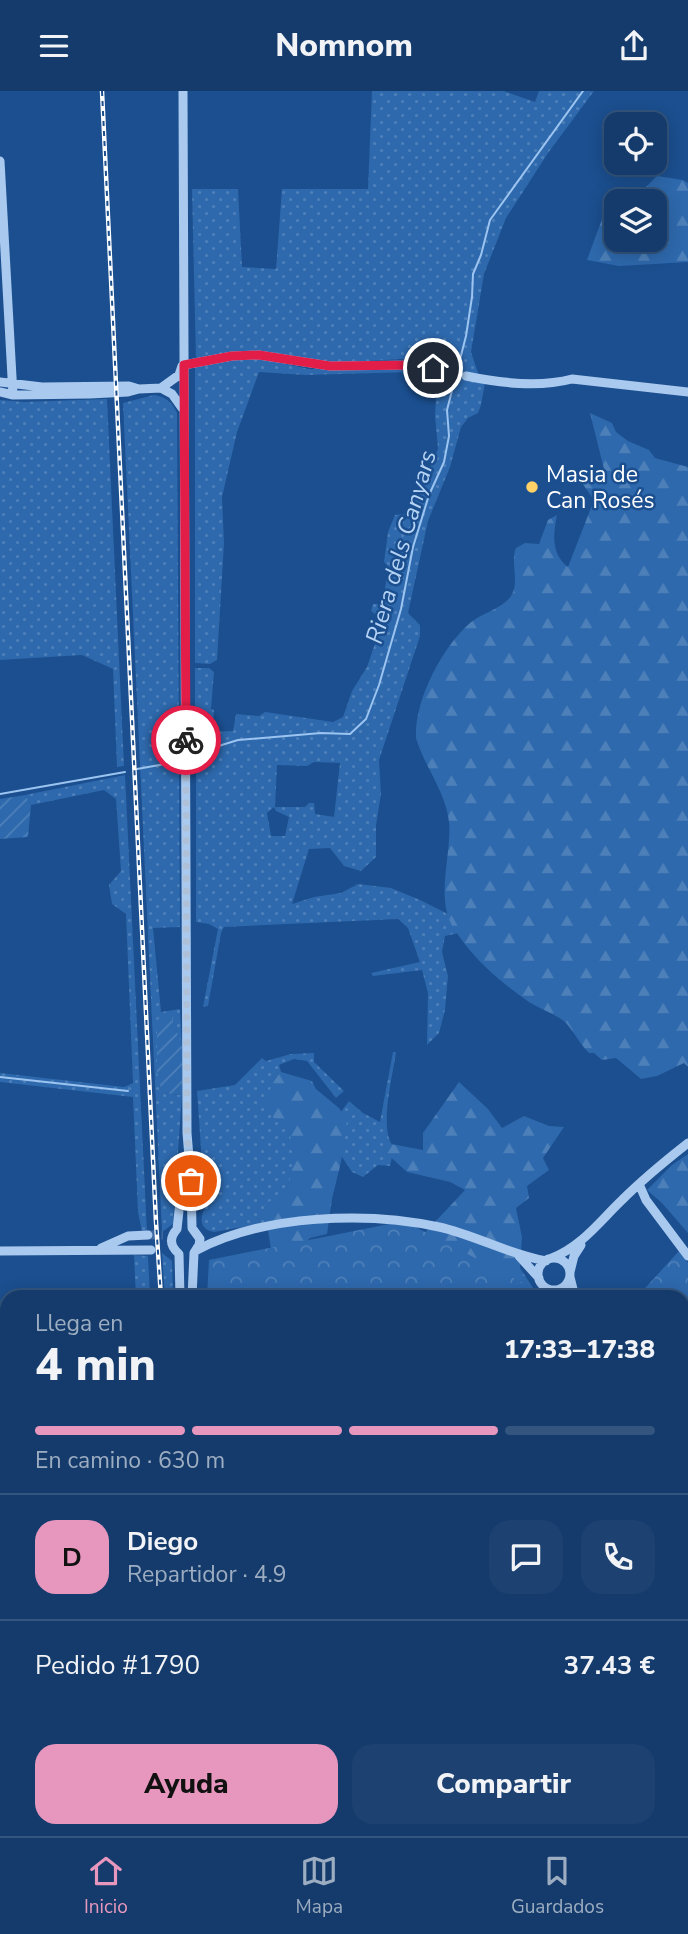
<!DOCTYPE html>
<html lang="es">
<head>
<meta charset="utf-8">
<style>
	body { margin:0; font-family:"Nunito Sans",sans-serif; background:#1d4271; color:#f1f3f6; height:100vh; display:flex; flex-direction:column; font-size:26px; white-space:nowrap }
	* { box-sizing:border-box; margin:0 }
	p { font-size:23px; color:#9dadc1 }
	.icon { flex:none; width:38px; height:38px; fill:none; stroke:currentColor; stroke-width:2; stroke-linecap:round; stroke-linejoin:round }
	.map { position:relative; flex:1; overflow:hidden }
	.details { position:absolute; left:0px; top:1199px; width:690px; height:548px; display:flex; flex-direction:column; background:#143b6b; border-radius:21px 21px 0 0; box-shadow:0 4px 18px #0003,0 0 0 2px #33557e }
	.details>* { flex:none }
	.controls { position:absolute; left:604px; top:21px; display:grid; gap:14px }
	.controls a { display:grid; place-items:center; width:63px; height:63px; border-radius:14px; background:#143b6b; box-shadow:0 4px 18px #0003,0 0 0 2px #33557e; font-size:35px }
	.pin { position:absolute; display:grid; place-items:center; width:60px; height:60px; color:#fff; margin:-30px; border:4px solid #fff; border-radius:50%; box-shadow:0 2px 7px #0007 }
	.courier { position:absolute; display:grid; place-items:center; width:70px; height:70px; margin:-35px; border:5px solid #e11d48; border-radius:50%; background:#fff; color:#222; box-shadow:0 2px 9px #0007 }
	.overview em { font-style:normal; font-weight:800 }
	.overview div { display:flex; flex-direction:column-reverse }
	.overview { display:flex; align-items:center; justify-content:space-between; height:119px; padding:0 35px }
	h1 { font-size:46px; font-weight:800; line-height:52px }
	.bar { display:grid; grid-template-columns:repeat(4,1fr); gap:10px 7px; align-content:center; height:84px; padding:0 35px }
	.bar i { height:9px; border-radius:5px; background:#33557e }
	.bar .on { background:#e797bd }
	.bar p { grid-column:span 4 }
	.line { display:flex; align-items:center; gap:18px; padding:0 35px; border-top:2px solid #33557e }
	.line div { flex:1 }
	.round { display:grid; place-items:center; flex:none; width:74px; height:74px; border-radius:21px; background:#1d4271 }
	.action { display:flex; gap:14px; margin-top:auto; padding:14px 35px }
	.action a { flex:1; height:80px; border-radius:21px; background:#e797bd; color:#111; font-size:28px; font-weight:800; line-height:80px; text-align:center }
	.action a+a { background:#1d4271; color:#f1f3f6 }
	header { display:flex; justify-content:space-between; align-items:center; height:91px; padding:0 35px; background:#143b6b; font-size:32px; font-weight:800 }
	.menu { display:flex; justify-content:space-around; align-items:center; height:98px; border-top:2px solid #33557e; background:#143b6b; font-size:19px; color:#9dadc1 }
	.menu a { display:grid; justify-items:center; gap:4px }
	.menu .on { color:#e797bd }
	.map>svg:first-child { display:block }
</style>
</head>
<body>
<header><svg class="icon" aria-label="menu" viewBox="0 0 24 24"><path d="M4 6h16M4 12h16M4 18h16"/></svg>Nomnom<svg class="icon" aria-label="share" viewBox="0 0 24 24"><path d="M12 15V3M7 8l5-5 5 5M5 13v7h14v-7"/></svg></header>
<div class="map">
<svg width="688" height="1745" viewBox="0 0 688 1745">
	<defs>
		<pattern id="grass-dots" width="8" height="8" patternUnits="userSpaceOnUse" patternTransform="scale(1.75)"><rect width="8" height="8" fill="#2e69ad"/><path d="M2 2h.1M6 6h.1" fill="none" stroke="#4d80b9" stroke-width="1.8" stroke-linecap="round"/></pattern>
		<pattern id="forest-firs" width="22" height="20" patternUnits="userSpaceOnUse" patternTransform="scale(1.75)"><rect width="22" height="20" fill="#2e69ad"/><path d="M5 1l3.5 6h-7zM16 11l3.5 6h-7z" fill="#4d80b9"/></pattern>
		<pattern id="park-crowns" width="20" height="18" patternUnits="userSpaceOnUse" patternTransform="scale(1.75)"><rect width="20" height="18" fill="#2e69ad"/><path d="M2 6a3 3 0 1 1 6 0M12 15a3 3 0 1 1 6 0" fill="none" stroke="#4d80b9"/></pattern>
		<pattern id="garden-furrows" width="10" height="10" patternUnits="userSpaceOnUse" patternTransform="scale(1.75)"><rect width="10" height="10" fill="#2e69ad"/><path d="M-1 1l2-2M0 10L10 0M9 11l2-2" fill="none" stroke="#4d80b9"/></pattern>
	</defs>
	<rect width="100%" height="100%" fill="#1b4f8f"/>
	<path fill="url(#grass-dots)" fill-rule="evenodd" d="M372,0H504L535,11L539,0H594L548,62L506,127L484,183L471,261L478,282L485,292L481,314L478,322L468,327L461,336L450,376L428,430L408,522L420,534V545L379,669L381,703L376,734V766L361,780L344,775L330,757L309,758L292,813L314,806L341,802L358,793L391,797L420,809L458,828L463,841L445,845L442,861L448,885L445,919L439,942L427,954L428,902L422,879L373,885L371,882L420,871L408,837L398,828L224,836L221,842L208,915L203,916L218,838L209,833L196,831V681L193,663L195,653V577H209L214,581L211,618L214,619L212,641L233,640L236,623L259,625L265,621L333,631L343,626L352,600L367,576L383,529L371,520L373,513H382L389,476L384,471L388,441L395,424L404,423L423,394L438,358L435,325L437,287L410,281L306,284L259,281L237,341L222,406L224,452L217,569L210,573L195,572V276L237,267L262,268L309,278L420,279L447,285L417,270L401,268L354,271L314,270L262,260L196,269L192,98H238L242,176L276,178L282,98H368ZM314,671L340,672L334,726L315,723L314,712H309L305,716H275L277,674L307,675ZM274,716L276,720L289,726L285,745H271L267,722Z
		M154,304C166,306 172,311 177,322L180,836L153,837L161,921L180,918L182,956L171,925L162,1002L182,1004L173,1133L162,1141L123,312Z
		M107,308L124,675L117,676L113,578L82,564L0,569V309L24,311Z
		M125,684L147,1141H142L138,1121L133,1006L0,991V982L124,996L133,992L126,823L112,813L109,794L121,780L116,708L104,699L31,714L25,704Z
		M393,961H396C393,984 378,1040 394,1056L390,1075L378,1074L363,1086L352,1081L340,1063V1022L349,1010L363,1022L380,1031Z
		M314,962V971L344,1000L336,1007L307,970L294,968L279,974L282,984L294,1064L292,1086L270,1131L214,1141C199,1138 200,1128 205,1115L197,1000L235,994L262,967L266,970L291,963Z
		M162,1162L172,1170L173,1206H165Z
		M134,1164L148,1165L150,1206H136Z
		M683,1283H688V1395H683Z"/>
	<path fill="url(#forest-firs)" d="M657,85L683,89L688,92V171L619,175L587,169L602,128L616,120V149H654V110H632Z
		M590,322L612,332L616,341L628,350L649,359L655,367L688,376V976L684,972L657,985L641,988L616,967L602,969L594,962H589C580,953 574,941 566,932C556,923 540,918 529,911C501,892 471,866 453,836C435,806 452,764 449,731C446,701 424,675 416,647C414,610 442,556 470,532C482,522 502,518 511,505C520,492 510,471 516,457L525,452L539,453L548,429L557,424C553,443 551,463 568,476L594,409L582,392L584,382L607,390Z
		M281,981L312,990L316,998L339,1017L347,1029L341,1071L332,1108L327,1143L310,1147L305,1152L271,1158L264,1115C270,1109 282,1104 286,1098C295,1083 294,1053 288,1038C261,1024 263,1002 281,981Z
		M459,991L488,1018L502,1037L524,1025L549,1035L564,1036L543,1067L549,1079L527,1095L529,1107L516,1117L522,1146L520,1177L539,1206L420,1147L465,1099L450,1091L407,1081L385,1061L391,1053L423,1059V1042Z
		M688,1063V1142L662,1112L647,1099L672,1074Z"/>
	<path fill="url(#park-crowns)" d="M404,1130L550,1206H207L209,1169Z
		M679,1160L688,1172V1208L683,1210L682,1206H637Z"/>
	<path fill="url(#garden-furrows)" d="M25,704L31,714L28,746L0,748V708Z
		M171,924L182,956V1004L162,1002L157,981V927Z
		M0,1417L7,1418V1504L0,1503Z"/>
	<g fill="none" stroke-linecap="round" stroke-linejoin="round">
		<path stroke="#9cc4f0" stroke-width="2" d="M191,668L199,667L212,657L238,649L321,642L350,643L366,628L379,594L401,518L413,456L429,404L444,371L449,345L447,319L466,245L472,206L473,183L481,164L490,129L583,0
			M137,678L182,670
			M0,703L125,681
			M0,986L128,1000"/>
		<path stroke="#3d69a0" stroke-width="9" stroke-dasharray="9 4.5" stroke-linecap="butt" d="M148,1144H163"/>
		<path stroke="#a9c9ee" stroke-width="9" d="M183,0L187,1042L191,1090L192,1137L200,1148L199,1154L194,1162L192,1206
			M0,70L13,304
			M184,274L232,265L259,264L330,275L419,274L447,281
			M466,285C500,292 538,297 572,288L688,301
			M0,291L42,296L129,295L139,298
			M161,297L172,303L182,317
			M0,301L13,304L90,303L128,301L139,298L161,297L179,284L182,275
			M639,1093L646,1109L688,1165
			M101,1157L128,1145L148,1144
			M197,1159C264,1124 366,1120 439,1136C475,1144 508,1163 546,1170
			M0,1160L151,1159
			M519,1165L539,1187
			M552,1167C582,1155 599,1131 622,1109C642,1089 665,1070 688,1052
			M538 1183a16 16 0 1 1 32 0a16 16 0 1 1-32 0Z
			M570,1181L574,1165L581,1154
			M570,1186L575,1206
			M180,1206L179,1163C170,1155 169,1147 177,1138L185,1065
			M682,1455L688,1452
			M682,1496L688,1494
			M0,1529L7,1531
			M682,1538L688,1536
			M682,1614L688,1612
			M682,1675L688,1676
			M682,1687L688,1690
			M682,1724L688,1712
			M0,1725L7,1726
			M88,1740L122,1745
			M169,1740V1745
			M238,1740L239,1745
			M264,1740L265,1745
			M626,1740L638,1745
			M452,1743V1740
			M294,1745L295,1740
			M351,1745V1740
			M392,1745L393,1740
			M513,1745V1740
			M571,1745L572,1740
			M673,1745L675,1740"/>
		<path stroke="#f0f6ff" stroke-width="10" d="M682,1412L688,1413
			M0,1518L7,1519"/>
		<defs>
			<path id="rail" d="M102,0L156,1131L161,1206
				M185,1740V1745"/>
		</defs>
		<use href="#rail" stroke="#fff" stroke-width="4.5"/>
		<use href="#rail" stroke="#1b4f8f" stroke-width="2" stroke-dasharray="5" stroke-linecap="butt"/>
	</g>
	<g fill="none" stroke-linecap="round" stroke-linejoin="round">
		<path stroke="#afc1d8" stroke-width="7" stroke-dasharray="0 12.6" d="M186,649L187,1042L191,1090"/>
		<path stroke="#e11d48" stroke-width="9" d="M186,649L184,274L232,265L259,264L330,275L419,274L433,277"/>
	</g>
	<circle fill="#ffd166" stroke="#1b4f8f" stroke-width="2.5" cx="532" cy="396" r="7"/>
	<g text-anchor="middle" stroke-width="5" stroke-linejoin="round" paint-order="stroke">
		<g font-size="23" fill="#fff" stroke="#1b4f8f" text-anchor="start">
			<text x="546" y="391">Masia de<tspan x="546" dy="26">Can Rosés</tspan></text>
		</g>
		<g font-size="24" font-style="italic" fill="#b5d3f5" stroke="#1b4f8f">
			<text transform="translate(401 456) rotate(-74)" y="8">Riera dels Canyars</text>
		</g>
	</g>
</svg>
<div class="controls">
<a><svg class="icon" aria-label="locate" viewBox="0 0 24 24"><circle cx="12" cy="12" r="6"/><path d="M12 2v4M12 18v4M2 12h4M18 12h4"/></svg></a>
<a><svg class="icon" aria-label="layers" viewBox="0 0 24 24"><path d="M12 4l9 5-9 5-9-5zM3 14l9 5 9-5"/></svg></a>
</div>
<div class="pin" style="left:191px;top:1090px;background:#ea580c"><svg class="icon" aria-label="bag" viewBox="0 0 24 24"><path d="M5 8h14l-1 12H6zM9 8a3 3 0 0 1 6 0"/></svg></div>
<div class="pin" style="left:433px;top:277px;background:#1f2937"><svg class="icon" aria-label="home" viewBox="0 0 24 24"><path d="M3 11l9-7 9 7M6 9v11h12V9"/></svg></div>
<div class="courier" style="left:186px;top:649px"><svg class="icon" aria-label="bike" viewBox="0 0 24 24"><circle cx="6" cy="16" r="4"/><circle cx="18" cy="16" r="4"/><path d="M6 16l4-8h5l3 8M10 8l3 8H6M13 5h3"/></svg></div>
<section class="details">
<div class="overview"><div><h1>4 min</h1><p>Llega en</p></div><em>17:33–17:38</em></div>
<div class="bar"><i class="on"></i><i class="on"></i><i class="on"></i><i></i><p>En camino · 630 m</p></div>
<div class="line" style="height:126px"><b class="round" style="background:#e797bd;color:#111">D</b><div><b>Diego</b><p>Repartidor · 4.9</p></div><a class="round"><svg class="icon" aria-label="chat" viewBox="0 0 24 24"><path d="M4 5h16v11H9l-5 4z"/></svg></a><a class="round"><svg class="icon" aria-label="phone" viewBox="0 0 24 24"><path d="M5 4h4l2 5-3 2q2 4 5 5l2-3 5 2v4C11 20 4 13 5 4z"/></svg></a></div>
<div class="line" style="height:91px"><div>Pedido #1790</div><b>37.43 €</b></div>
<div class="action"><a>Ayuda</a><a>Compartir</a></div>
</section>
</div>
<nav class="menu">
<a class="on"><svg class="icon" aria-label="home" viewBox="0 0 24 24"><path d="M3 11l9-7 9 7M6 9v11h12V9"/></svg>Inicio</a>
<a><svg class="icon" aria-label="map" viewBox="0 0 24 24"><path d="M3 6l6-2 6 2 6-2v14l-6 2-6-2-6 2zM9 4v14M15 6v14"/></svg>Mapa</a>
<a><svg class="icon" aria-label="saved" viewBox="0 0 24 24"><path d="M7 4h10v16l-5-4-5 4z"/></svg>Guardados</a>
</nav>
</body>
</html>
